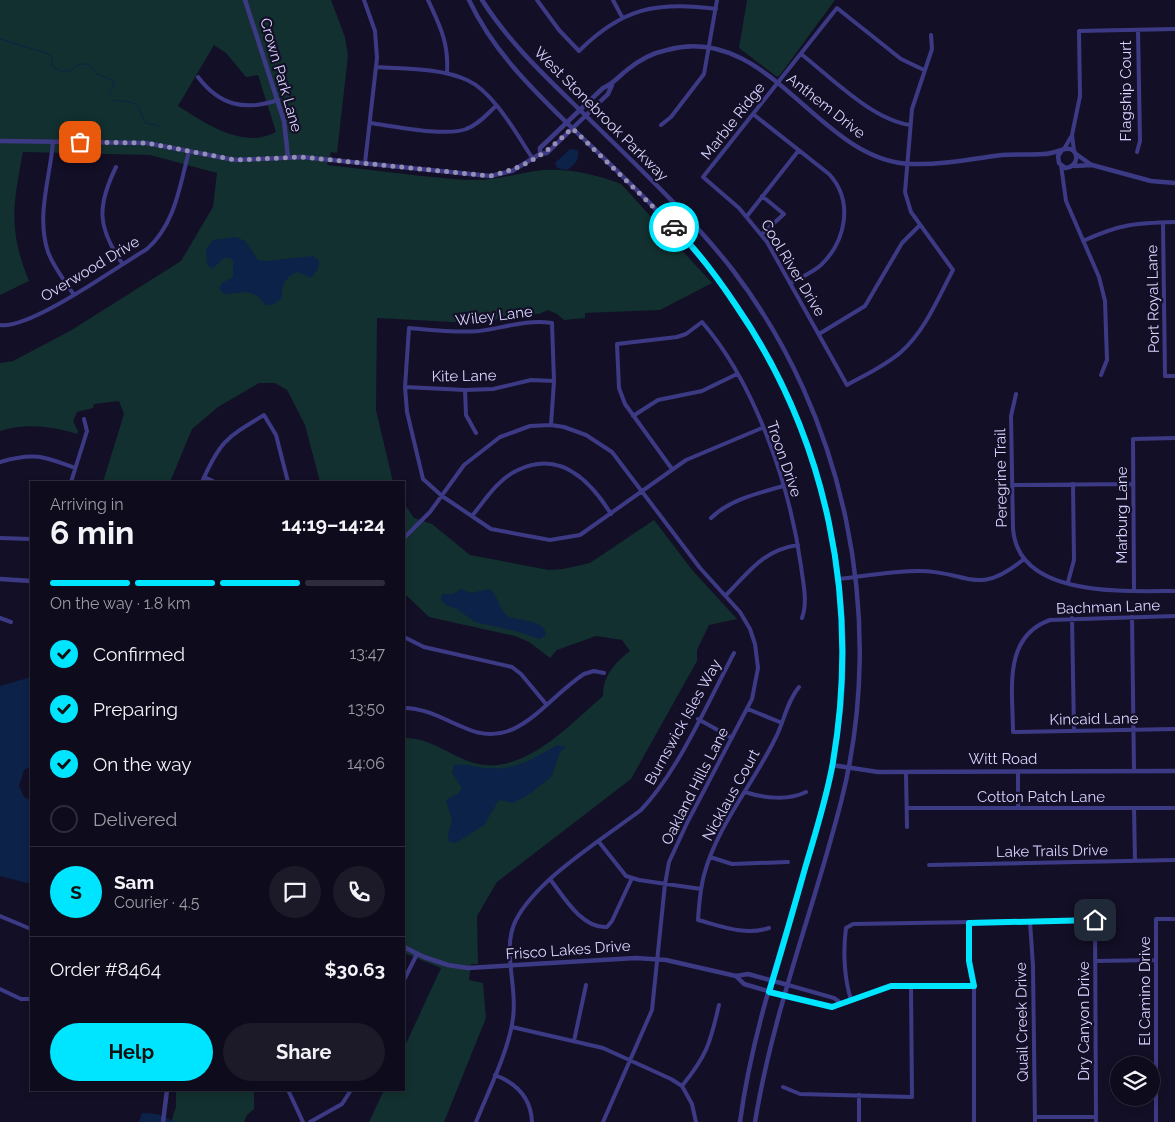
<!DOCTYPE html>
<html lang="en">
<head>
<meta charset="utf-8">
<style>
	body { margin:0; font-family:Raleway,sans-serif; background:#1c1929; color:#f1f3f6; height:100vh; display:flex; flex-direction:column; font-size:19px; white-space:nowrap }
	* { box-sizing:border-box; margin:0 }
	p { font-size:16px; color:#9b9ba3 }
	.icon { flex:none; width:28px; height:28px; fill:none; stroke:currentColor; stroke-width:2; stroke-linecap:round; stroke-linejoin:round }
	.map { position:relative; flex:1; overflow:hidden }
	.sheet { position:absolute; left:30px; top:481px; width:375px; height:610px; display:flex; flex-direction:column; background:#0e0b1c; border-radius:0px; box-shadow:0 2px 8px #0003,0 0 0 1px #2e2b3b }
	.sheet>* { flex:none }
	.buttons { position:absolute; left:1110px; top:1056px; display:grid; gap:10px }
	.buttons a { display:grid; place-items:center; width:50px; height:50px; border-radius:50%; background:#0e0b1c; box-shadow:0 2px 8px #0003,0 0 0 1px #2e2b3b; font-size:25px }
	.pin { position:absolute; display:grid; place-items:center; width:42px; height:42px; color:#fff; margin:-21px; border-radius:10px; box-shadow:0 2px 8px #0006 }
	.courier { position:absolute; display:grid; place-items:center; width:50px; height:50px; margin:-25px; border:4px solid #00e5ff; border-radius:50%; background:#fff; color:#222; box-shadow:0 1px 6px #0007 }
	.headline em { font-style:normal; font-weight:700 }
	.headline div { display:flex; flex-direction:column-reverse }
	.headline { display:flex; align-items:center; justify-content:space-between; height:85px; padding:0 20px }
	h1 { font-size:32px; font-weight:700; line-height:38px }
	.bar { display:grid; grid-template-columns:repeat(4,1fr); gap:8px 5px; align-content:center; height:60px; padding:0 20px }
	.bar i { height:6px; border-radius:4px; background:#2e2b3b }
	.bar .current { background:#00e5ff }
	.bar p { grid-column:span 4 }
	.line { display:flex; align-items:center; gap:12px; padding:0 20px; border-top:1px solid #2e2b3b }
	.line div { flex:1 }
	.round { display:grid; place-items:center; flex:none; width:52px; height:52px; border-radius:26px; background:#1c1929 }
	ol { padding:0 20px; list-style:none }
	li { display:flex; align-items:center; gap:15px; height:55px }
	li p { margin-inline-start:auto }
	li .icon { padding:5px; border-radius:50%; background:#00e5ff; color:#111; stroke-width:4 }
	li:last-child { color:#9b9ba3 }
	li i { width:28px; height:28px; border:2px solid #2e2b3b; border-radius:50% }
	.button { display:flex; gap:10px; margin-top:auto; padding:10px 20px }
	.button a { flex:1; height:58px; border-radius:30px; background:#00e5ff; color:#111; font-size:20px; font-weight:700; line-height:58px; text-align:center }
	.button a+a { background:#1c1929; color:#f1f3f6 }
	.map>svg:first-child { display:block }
</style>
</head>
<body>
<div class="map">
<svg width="1175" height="1122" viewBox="0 0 1175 1122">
	<rect width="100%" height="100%" fill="#130f26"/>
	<path fill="#12302f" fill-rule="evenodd" d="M0,0H331L345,37L348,56L337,153L331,152L327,165C374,170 421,177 468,180C491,181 512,175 535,171C563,167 595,174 621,184L712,283L660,310L585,313V318L564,320L557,314L548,310L539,314L509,315L494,320L472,323L377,318L376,410L393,482H320L305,425L287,390L275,383H259L218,407L192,429L170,482H103L124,414L119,401L94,404L93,408L77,412L73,421L78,431L77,434C51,426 27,423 0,431V363L13,361L70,331L181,261L213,207L217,173L150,155L23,152C13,205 8,229 29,281L0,295ZM214,45L226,53L246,77L258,75L276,132C243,150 205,123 178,106Z
		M747,0H835L780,75L777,77L739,48Z
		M404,503L414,518L432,524L470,555L549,570L563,569L590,563L654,520L693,571L737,619L709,625L697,650V661L631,779L497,882L477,916L478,964H471L469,980L483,983L486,1018L444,1122H369L384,1090H404V1048L441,968L404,953V738C427,737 447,753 468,761C520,781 569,725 603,696C603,675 615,663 630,651L622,640L596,636L557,650L550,658L529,642L515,636L429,617L404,593Z
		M176,1090H254V1109L247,1115L244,1122H171L176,1107Z"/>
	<path fill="#0c2248" d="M570,149L578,150C579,160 575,166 566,170L557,168L555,163Z
		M236,237L245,241L258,260L267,261L313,256L319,261L318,269L311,278L298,272C285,277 281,285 282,298L273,305H265C253,287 243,293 224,294L219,288L222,283L233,277V261L230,258H224L212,269L207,264L206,250L213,240Z
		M461,589L471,593L490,589C499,597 499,612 510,617C522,622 546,619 546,636L539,639L516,631L475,622L457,609L446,605L441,600L442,594H453Z
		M31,677V766L24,770L19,786L24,797L31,800V884L0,876V686Z
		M557,745L566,747L560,752L552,776L530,794L513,803L499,800L484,825L456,843L449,842L448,834L452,821L446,800L457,794L462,789L452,772L454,765C465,763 476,767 486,768C515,771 533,759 557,745Z
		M142,1113L157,1114L176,1122H139Z"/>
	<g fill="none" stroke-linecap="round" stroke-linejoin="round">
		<path stroke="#0c2248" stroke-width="1" d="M0,39L46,53L52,57V66L60,71H70L79,64H87L97,74L114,81L112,88L109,91L111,94
			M114,100C139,103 136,101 145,123L160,126"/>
		<path stroke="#3d3a85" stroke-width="4" d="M364,0L375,31L377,58L365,163
			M428,0C440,26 449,43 447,73
			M537,0L559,30L579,51C622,8 657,1 716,9
			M613,0L622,17
			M801,54C832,78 871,119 910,125
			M377,67C406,69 440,68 467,80C494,92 517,135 533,159
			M924,70L901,59L837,8L703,177L739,208L767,242L847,385C865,375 885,366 901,352C925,331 938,298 953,270L911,212L905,192L912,109L932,49L931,35
			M198,77C220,106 245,111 278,100
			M753,114L829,174C854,201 846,241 821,265C812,273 801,277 791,283
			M370,123C393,126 446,137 466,129C478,125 487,114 496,106
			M661,125L671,117L704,74L717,0
			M53,142C50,179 36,215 48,252C54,268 65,281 74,295
			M1064,149L1071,137
			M1074,151L1072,135L1080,96L1079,31L1175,29
			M1137,152L1140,141L1138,30
			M1061,165L1066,201L1099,277L1105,301L1107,360L1101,375
			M116,167C97,206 97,227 122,263
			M762,196L784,214L762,234
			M747,216L799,150
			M1163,223L1165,376H1175
			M1083,241C1120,224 1135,223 1175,222
			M0,325C30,330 118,266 147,249C175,225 180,185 189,151
			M819,334L865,306L902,243L920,225
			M405,387L465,390L493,389L531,380L554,381
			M465,390L466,415L476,433
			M1016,394L1011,416L1013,528C1017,598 1125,591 1175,591
			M633,416L658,400L702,391L737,374
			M551,425L554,381L552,323C526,319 504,328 479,331C455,333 433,330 409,328L405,387L407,412L423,479L442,496L491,529L550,540L580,535L686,460L762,428
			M0,462C33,452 44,456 75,468
			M672,469L625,404L619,388L617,344L677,337L686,334L702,322C755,383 790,486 801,566C803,583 808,601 802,618
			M204,477L215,482
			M71,482L87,431L84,419
			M202,482C220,441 226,438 264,415L276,435L288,482
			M1012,485L1133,484
			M472,516C485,500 498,479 518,470C560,450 590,480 611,514
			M711,518C729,500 759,493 783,486
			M0,538L31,539
			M404,538L430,512L464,465L500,437L530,426L551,425L564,427L586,435L612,452L700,568L740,612L750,629L755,644L758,668L752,699L687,823L669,862L665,884L652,1010L603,1122
			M839,579C865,576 893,571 919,571C969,571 976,598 1024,559
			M1068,582L1074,560L1073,484
			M1134,591L1133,439L1175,438
			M726,595C749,572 763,550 798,545
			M1175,616L1050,620C1002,637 1013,691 1013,732L1175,729
			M1132,617L1134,771
			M0,618L11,622
			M1072,618L1074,731
			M404,637L424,647L512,667L521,674L546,704
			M404,708C426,708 445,720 465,728C517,752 545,699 584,674L594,671L604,673
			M748,709L782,723
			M698,719L732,738
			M906,772L907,827
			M1018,772V808
			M745,792C763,798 788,801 806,792
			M907,808H1175
			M1134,808L1135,861
			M599,842L626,876L639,880L701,889
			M710,857L732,864L788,862
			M929,865L1175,860
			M550,879C563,896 582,929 607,927L612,921L632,878
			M0,916L31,929
			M1030,922L1033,966L1035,1122
			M969,923V961L974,986V1122
			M769,928C745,936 721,926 698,920C699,905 700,890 704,875C717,826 753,784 775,739C784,722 787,701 799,687
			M1095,961L1156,960
			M404,980L417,954
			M788,985L834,998L841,1003
			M0,989L21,999H31
			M785,996L832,1007L891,986H974
			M851,1000C844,978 843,950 846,928L853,924L1095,920L1096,1122
			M512,1027L603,1048L671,1079L682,1086L692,1104L696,1122
			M574,1041L586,985
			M495,1075C516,1083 531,1098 532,1122
			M682,1086C707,1055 710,1044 719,1005
			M783,1087L800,1094L912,1097L911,987
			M288,1090L303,1122
			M859,1095V1122
			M1035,1117H1096
			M310,1122L342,1104L351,1090
			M476,1122C488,1092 509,1050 513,1018C518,987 501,949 516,920C537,879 604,838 641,810C679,770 708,702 734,653
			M1156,1122V919H1175"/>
		<path stroke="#3d3a85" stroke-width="4.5" d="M245,0L284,121L288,157
			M469,0C492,49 529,86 567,123C620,174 675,224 720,282C821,413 867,605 832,767C806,886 756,1001 740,1122
			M482,0C510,44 546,77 583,113C634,163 688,213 732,269C845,416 887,618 842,798C815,906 773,1011 755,1122
			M0,141L147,143L235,160L302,157L490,176L512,171L540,154L547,153L608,94L612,85
			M540,154V148L603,88C613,84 618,77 627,70C638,61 652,53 667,50C770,22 818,161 911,164C941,165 972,159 1002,155C1016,154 1029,155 1043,154C1051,154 1058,151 1065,149C1079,146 1081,167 1065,168L1059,163L1058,156L1062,150
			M1076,154L1090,164
			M1074,166L1092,165L1151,181L1175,183
			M681,234L693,223
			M0,579L31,581
			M832,765L878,772L1175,771
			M404,947L424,957L448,965L468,968L636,958L666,960L736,976L748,974L788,985
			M736,976L744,984L785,996
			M163,1122L167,1090"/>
	</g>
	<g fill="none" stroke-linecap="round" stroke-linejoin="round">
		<path stroke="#948fb3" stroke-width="5" stroke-dasharray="0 9" d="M80,142L147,143L236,160L302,157L490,176C527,167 546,154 572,128L674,227"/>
		<path stroke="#00e5ff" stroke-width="6" d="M674,227C697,250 717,277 735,304C828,439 860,601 833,762C827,797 816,831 806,865C794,907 782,950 769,992L832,1007L891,986H974L969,961V923L1095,920"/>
	</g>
	<g text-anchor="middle" stroke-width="4.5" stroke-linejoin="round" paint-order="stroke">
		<g font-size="15" fill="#d9d4ff" stroke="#130f26">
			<text transform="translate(281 75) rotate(74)" y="5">Crown Park Lane</text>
			<text transform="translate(1126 91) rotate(-90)" y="5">Flagship Court</text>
			<text transform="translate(826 106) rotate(38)" y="5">Anthem Drive</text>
			<text transform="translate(601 114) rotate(45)" y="5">West Stonebrook Parkway</text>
			<text transform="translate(733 121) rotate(-52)" y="5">Marble Ridge</text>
			<text transform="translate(793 268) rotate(59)" y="5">Cool River Drive</text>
			<text transform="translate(90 269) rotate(-31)" y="5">Overwood Drive</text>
			<text transform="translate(1153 299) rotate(-91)" y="5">Port Royal Lane</text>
			<text transform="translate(494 316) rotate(-7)" y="5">Wiley Lane</text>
			<text transform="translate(464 376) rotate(-1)" y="5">Kite Lane</text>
			<text transform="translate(784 459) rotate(71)" y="5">Troon Drive</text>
			<text transform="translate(1001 478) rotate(-91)" y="5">Peregrine Trail</text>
			<text transform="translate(1122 515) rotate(-90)" y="5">Marburg Lane</text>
			<text transform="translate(1108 607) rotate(-2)" y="5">Bachman Lane</text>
			<text transform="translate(1094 719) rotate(-1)" y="5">Kincaid Lane</text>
			<text transform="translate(683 722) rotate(-61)" y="5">Burnswick Isles Way</text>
			<text x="1003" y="764">Witt Road</text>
			<text transform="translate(695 786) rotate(-63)" y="5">Oakland Hills Lane</text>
			<text transform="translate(731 795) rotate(-61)" y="5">Nicklaus Court</text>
			<text x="1041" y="802">Cotton Patch Lane</text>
			<text transform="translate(1052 851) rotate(-1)" y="5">Lake Trails Drive</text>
			<text transform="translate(568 950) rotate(-4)" y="5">Frisco Lakes Drive</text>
			<text transform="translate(1145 991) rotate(-90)" y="5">El Camino Drive</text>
			<text transform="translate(1084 1021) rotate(-90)" y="5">Dry Canyon Drive</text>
			<text transform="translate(1022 1022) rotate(-91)" y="5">Quail Creek Drive</text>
		</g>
	</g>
</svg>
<div class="buttons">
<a><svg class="icon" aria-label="layers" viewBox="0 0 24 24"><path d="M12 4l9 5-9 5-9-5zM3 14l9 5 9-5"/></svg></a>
</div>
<div class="pin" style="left:80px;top:142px;background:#ea580c"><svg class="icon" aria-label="bag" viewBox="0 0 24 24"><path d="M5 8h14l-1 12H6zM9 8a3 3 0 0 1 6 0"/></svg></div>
<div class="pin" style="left:1095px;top:920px;background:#1f2937"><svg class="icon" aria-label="home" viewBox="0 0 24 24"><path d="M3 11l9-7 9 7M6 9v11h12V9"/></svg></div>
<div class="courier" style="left:674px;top:227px"><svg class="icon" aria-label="car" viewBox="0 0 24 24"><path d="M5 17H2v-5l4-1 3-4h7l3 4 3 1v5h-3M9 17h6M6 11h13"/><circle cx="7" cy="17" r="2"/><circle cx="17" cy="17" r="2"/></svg></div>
<section class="sheet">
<div class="headline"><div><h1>6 min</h1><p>Arriving in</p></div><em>14:19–14:24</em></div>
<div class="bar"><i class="current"></i><i class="current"></i><i class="current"></i><i></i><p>On the way · 1.8 km</p></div>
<ol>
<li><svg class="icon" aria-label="check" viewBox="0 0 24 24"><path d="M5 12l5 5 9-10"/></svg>Confirmed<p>13:47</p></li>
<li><svg class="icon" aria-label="check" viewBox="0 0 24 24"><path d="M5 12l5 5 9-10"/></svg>Preparing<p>13:50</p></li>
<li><svg class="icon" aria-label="check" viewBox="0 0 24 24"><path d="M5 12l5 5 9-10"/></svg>On the way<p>14:06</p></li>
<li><i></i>Delivered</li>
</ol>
<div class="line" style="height:90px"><b class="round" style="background:#00e5ff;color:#111">S</b><div><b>Sam</b><p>Courier · 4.5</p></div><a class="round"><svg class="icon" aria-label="chat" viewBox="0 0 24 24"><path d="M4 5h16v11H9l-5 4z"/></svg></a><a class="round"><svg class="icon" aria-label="phone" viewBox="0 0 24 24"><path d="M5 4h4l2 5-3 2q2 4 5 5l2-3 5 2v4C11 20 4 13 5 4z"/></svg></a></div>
<div class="line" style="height:65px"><div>Order #8464</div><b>$30.63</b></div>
<div class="button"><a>Help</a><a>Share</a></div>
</section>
</div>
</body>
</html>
